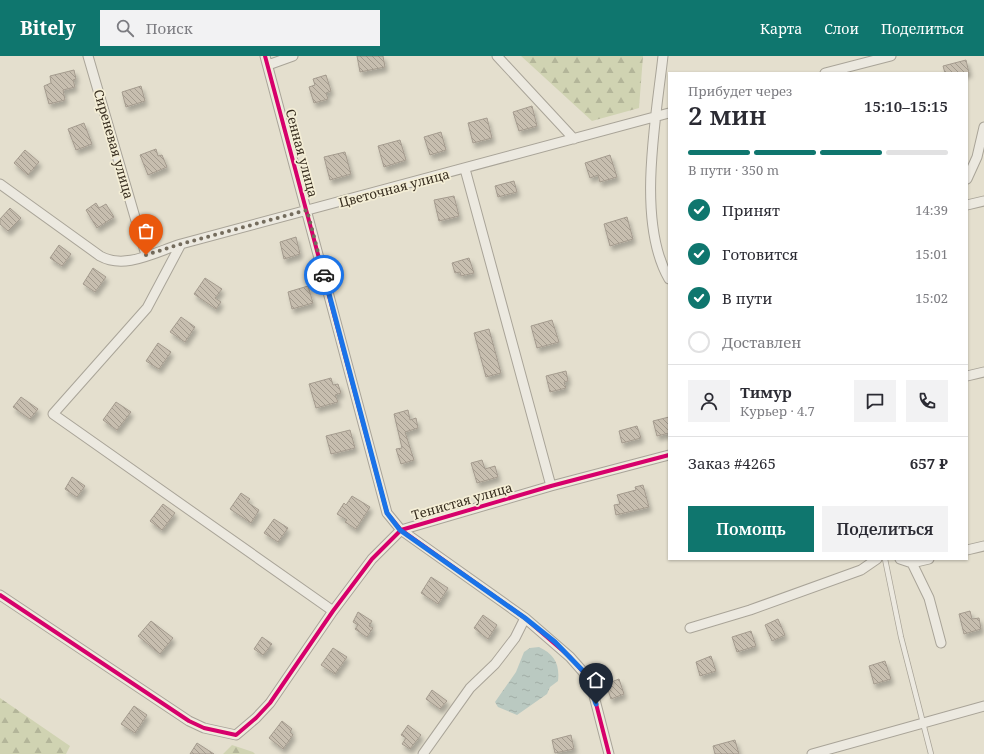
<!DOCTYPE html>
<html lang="ru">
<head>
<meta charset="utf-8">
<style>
	body { margin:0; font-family:"Noto Serif",serif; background:#f2f2f3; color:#2b2b33; height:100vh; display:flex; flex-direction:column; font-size:15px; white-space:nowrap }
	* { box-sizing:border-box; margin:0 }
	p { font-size:13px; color:#7c7c81 }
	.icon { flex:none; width:22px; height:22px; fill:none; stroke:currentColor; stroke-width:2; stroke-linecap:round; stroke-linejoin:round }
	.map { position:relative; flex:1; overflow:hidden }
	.panel { position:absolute; left:668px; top:16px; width:300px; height:488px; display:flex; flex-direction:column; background:#fff; border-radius:0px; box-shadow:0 1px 3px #0004 }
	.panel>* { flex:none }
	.pin { position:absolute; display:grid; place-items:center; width:34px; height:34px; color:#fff; margin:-41px -17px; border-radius:50% 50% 50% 0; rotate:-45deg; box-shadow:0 0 4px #0007 }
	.pin .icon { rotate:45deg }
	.courier { position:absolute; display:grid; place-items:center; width:40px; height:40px; margin:-20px; border:3px solid #1a73e8; border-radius:50%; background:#fff; color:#222; box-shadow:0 1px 5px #0007 }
	.summary em { font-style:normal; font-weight:600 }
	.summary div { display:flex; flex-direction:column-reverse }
	.summary { display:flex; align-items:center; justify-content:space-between; height:68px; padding:0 20px }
	h1 { font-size:26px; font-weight:600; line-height:30px }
	.bar { display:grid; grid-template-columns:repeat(4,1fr); gap:6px 4px; align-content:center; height:48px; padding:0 20px }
	.bar i { height:5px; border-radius:3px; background:#e1e1e2 }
	.bar .on { background:#0f766e }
	.bar p { grid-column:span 4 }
	.line { display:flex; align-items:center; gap:10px; padding:0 20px; border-top:1px solid #e1e1e2 }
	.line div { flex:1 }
	.round { display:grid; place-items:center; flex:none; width:42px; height:42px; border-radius:0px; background:#f2f2f3 }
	ol { padding:0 20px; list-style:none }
	li { display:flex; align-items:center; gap:12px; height:44px }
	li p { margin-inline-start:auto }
	li .icon { padding:4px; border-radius:50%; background:#0f766e; color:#fff; stroke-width:4 }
	li:last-child { color:#7c7c81 }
	li i { width:22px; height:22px; border:2px solid #e1e1e2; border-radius:50% }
	.primary-button { display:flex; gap:8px; margin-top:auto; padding:8px 20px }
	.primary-button a { flex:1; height:46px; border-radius:0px; background:#0f766e; color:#fff; font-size:16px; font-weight:600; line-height:46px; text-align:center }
	.primary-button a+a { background:#f2f2f3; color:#2b2b33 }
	header { display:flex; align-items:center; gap:24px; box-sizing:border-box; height:56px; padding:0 20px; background:#0f766e; color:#fff }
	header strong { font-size:19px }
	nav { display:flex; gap:22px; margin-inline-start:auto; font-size:14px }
	.search { width:280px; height:36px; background:#f2f2f3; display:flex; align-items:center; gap:10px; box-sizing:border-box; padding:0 14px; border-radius:0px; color:#7c7c81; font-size:15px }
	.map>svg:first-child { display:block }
</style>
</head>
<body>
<header>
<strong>Bitely</strong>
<div class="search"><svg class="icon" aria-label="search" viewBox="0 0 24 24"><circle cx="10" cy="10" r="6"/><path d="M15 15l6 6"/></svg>Поиск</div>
<nav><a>Карта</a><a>Слои</a><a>Поделиться</a></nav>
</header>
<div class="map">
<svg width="984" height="698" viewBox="0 0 984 698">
	<defs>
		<pattern id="forest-firs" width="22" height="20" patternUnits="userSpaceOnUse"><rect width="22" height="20" fill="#d0d3b2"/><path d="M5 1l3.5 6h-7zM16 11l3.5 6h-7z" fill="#b3b599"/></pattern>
		<pattern id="water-ripples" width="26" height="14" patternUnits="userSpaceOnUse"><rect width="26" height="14" fill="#bac9c1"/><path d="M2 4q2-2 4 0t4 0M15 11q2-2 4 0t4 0" fill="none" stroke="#a1ada6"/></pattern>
		<pattern id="building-back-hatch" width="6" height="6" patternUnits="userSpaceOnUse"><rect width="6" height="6" fill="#c7beaf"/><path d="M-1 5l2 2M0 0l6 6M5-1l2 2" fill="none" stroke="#a39b8e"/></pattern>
		<filter id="shadow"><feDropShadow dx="2.5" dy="4.5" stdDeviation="2" flood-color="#0004"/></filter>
	</defs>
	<rect width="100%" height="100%" fill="#e4dfce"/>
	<path fill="url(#forest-firs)" d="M521,0H643L639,52L592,65Z
		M0,642L70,690L66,698H0Z
		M232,689L253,696L255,698H223Z"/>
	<path fill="url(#water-ripples)" d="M539,591C554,598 560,608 558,625L550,631L547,638L517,659L498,651L495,646L516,616L524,596L530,592Z"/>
	<path fill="url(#building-back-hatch)" stroke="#a49b8e" filter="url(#shadow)" d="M357,0H383L385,11L360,16Z
		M966,4L969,17H945L943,10Z
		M74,14L76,23L73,24L75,31L63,34L65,44L49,48L44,30L51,27L50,20Z
		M326,19L331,35L326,37L328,43L314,47L309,31L315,29L313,23Z
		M141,30L145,45L126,51L122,36Z
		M532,50L537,70L519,75L513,56Z
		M487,62L492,82L473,87L468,67Z
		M84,67L92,88L76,94L68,73Z
		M441,76L446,94L430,99L424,81Z
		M400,84L406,104L384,111L378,90Z
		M156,93L158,100L162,99L167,111L148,119L140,99Z
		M25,94L39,106L28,119L14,107Z
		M345,96L351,118L330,124L324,101Z
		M610,99L617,121L600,126L598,119L590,122L585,107Z
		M514,125L517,136L498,141L495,130Z
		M454,140L459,160L439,165L434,144Z
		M96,147L99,152L106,148L114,161L97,172L86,154Z
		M10,152L21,162L8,175L0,168V163Z
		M627,161L633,183L610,190L604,168Z
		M296,181L300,198L284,203L280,186Z
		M59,189L71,198L62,210L50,202Z
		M469,202L474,217L461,220L460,216L455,217L452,207Z
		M93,212L106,221L95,236L83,228Z
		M205,222L222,233L215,242L221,246L216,253L194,238Z
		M308,230L313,247L292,253L288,236Z
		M181,261L195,271L185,286L170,276Z
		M552,264L559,286L537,292L531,270Z
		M489,273L501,317L486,321L474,277Z
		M158,287L171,296L159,313L146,305Z
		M566,315L568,325L564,326L566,332L550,336L546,320Z
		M331,322L333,329L338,328L341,337L335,339L338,346L316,352L309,328Z
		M21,341L38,353L30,363L13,351Z
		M116,346L131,356L117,374L103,364Z
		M408,354L410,364L416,362L418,372L405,376L414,404L401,408L396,393L402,392L394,358Z
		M669,361V377L657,380L653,365Z
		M637,370L641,382L622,387L619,375Z
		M350,374L355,392L331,398L326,380Z
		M482,404L485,413L495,410L498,421L477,427L471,407Z
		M72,421L85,430L77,441L65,433Z
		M643,429L649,451L616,459L614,449L620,448L617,439L636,434L635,431Z
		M241,437L250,443L247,446L259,454L251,467L230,453Z
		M352,440L370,451L356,473L345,466L347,464L337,458L344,447L346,449Z
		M163,448L175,457L162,474L150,465Z
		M274,463L288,472L278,486L264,477Z
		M431,521L448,532L438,548L421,537Z
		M970,555L972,563L979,562L981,573L964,578L959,558Z
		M358,556L372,565L369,570L373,572L367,581L355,573L358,569L353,566Z
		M483,559L497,569L488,583L474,572Z
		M778,563L785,579L772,585L765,569Z
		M151,565L173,582L160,598L138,580Z
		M751,575L756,590L737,596L732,581Z
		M262,581L272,588L263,599L254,593Z
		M333,592L347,601L335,618L321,609Z
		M711,600L716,615L700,620L696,606Z
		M885,605L891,623L874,628L869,610Z
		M619,623L624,638L611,643L606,628Z
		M432,634L447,645L440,653L426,643Z
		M134,650L147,659L135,677L121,668Z
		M282,665L292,673L290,676L293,679L283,693L269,682Z
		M408,669L421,679L410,693L402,688L406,682L401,679Z
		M571,679L574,693L555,697L552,684Z
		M735,684L739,698H715L713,690Z
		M197,687L214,698H190Z"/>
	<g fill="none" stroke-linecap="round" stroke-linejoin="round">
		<defs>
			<path id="lane" d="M885,503L901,581L931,698"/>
			<path id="street" d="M88,0L146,199
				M265,0L387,457L401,474L525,562L570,601L585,618L593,636L609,698
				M497,0L574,83
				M663,0C656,63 636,166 669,223
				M268,9L293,0
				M825,17L891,0
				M465,113L551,430
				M967,123L977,101L984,71
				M0,128L100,200C125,214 155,196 181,188L669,57
				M967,149L984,145
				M181,188L147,252L53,358L333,555
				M967,320L984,316
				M967,494L984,490
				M900,503L912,507L929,542L941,587
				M912,507L929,503
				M0,539L189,665L204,672L236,679L256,662L270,647L333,555L372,503L401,474L551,430L669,399
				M690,572L750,554L861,514L877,503
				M423,698L470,632L495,608L515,582L525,562
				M812,698L984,650"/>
		</defs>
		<use href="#lane" stroke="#a9a498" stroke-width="6"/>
		<use href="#street" stroke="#a9a498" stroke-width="11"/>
		<use href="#lane" stroke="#ece9e0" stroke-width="4.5"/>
		<use href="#street" stroke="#ece9e0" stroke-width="9"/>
		<defs>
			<path id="cycleway" d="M265,0L387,457L401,474L525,562L570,601L585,618L593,636L609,698
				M0,539L189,665L204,672L236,679L256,662L270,647L333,555L372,503L401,474L551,430L669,399"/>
		</defs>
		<use href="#cycleway" stroke="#f4eed6" stroke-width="6"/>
		<use href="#cycleway" stroke="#d6006c" stroke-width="4"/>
	</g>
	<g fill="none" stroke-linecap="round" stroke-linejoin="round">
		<path stroke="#746c5d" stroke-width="4" stroke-dasharray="0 7.2" d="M146,199L181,188L307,154L324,219"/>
		<path stroke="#1a73e8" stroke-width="5" d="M324,219L387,457L400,474L525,562L555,586L586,618L596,648"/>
	</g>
	<g text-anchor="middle" stroke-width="3.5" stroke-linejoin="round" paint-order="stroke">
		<g font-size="13" fill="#382e20" stroke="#f4eed6">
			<text transform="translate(114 88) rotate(74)" y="5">Сиреневая улица</text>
			<text transform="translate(302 97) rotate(75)" y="5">Сенная улица</text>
			<text transform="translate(394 132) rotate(-15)" y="5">Цветочная улица</text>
			<text transform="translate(462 445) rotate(-16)" y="5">Тенистая улица</text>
		</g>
	</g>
</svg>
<div class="pin" style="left:146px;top:199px;background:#ea580c"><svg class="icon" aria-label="bag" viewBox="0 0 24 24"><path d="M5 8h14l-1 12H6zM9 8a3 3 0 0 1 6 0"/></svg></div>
<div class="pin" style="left:596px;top:648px;background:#1f2937"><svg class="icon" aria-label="home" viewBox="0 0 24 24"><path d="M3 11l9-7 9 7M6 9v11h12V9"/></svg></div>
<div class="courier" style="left:324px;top:219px"><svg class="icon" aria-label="car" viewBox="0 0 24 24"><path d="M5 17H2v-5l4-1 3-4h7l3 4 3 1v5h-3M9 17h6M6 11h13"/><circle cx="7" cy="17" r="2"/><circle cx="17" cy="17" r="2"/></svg></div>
<section class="panel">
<div class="summary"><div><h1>2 мин</h1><p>Прибудет через</p></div><em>15:10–15:15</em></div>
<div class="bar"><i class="on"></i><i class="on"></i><i class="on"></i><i></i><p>В пути · 350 m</p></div>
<ol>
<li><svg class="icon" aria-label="check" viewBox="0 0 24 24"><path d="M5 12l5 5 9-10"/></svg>Принят<p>14:39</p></li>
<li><svg class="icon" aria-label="check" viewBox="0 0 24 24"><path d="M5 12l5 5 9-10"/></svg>Готовится<p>15:01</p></li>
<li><svg class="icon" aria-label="check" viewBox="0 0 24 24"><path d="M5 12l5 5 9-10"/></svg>В пути<p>15:02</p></li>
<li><i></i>Доставлен</li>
</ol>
<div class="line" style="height:72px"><a class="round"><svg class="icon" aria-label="person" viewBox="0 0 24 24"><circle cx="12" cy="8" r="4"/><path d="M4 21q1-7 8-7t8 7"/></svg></a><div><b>Тимур</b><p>Курьер · 4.7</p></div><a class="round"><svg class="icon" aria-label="chat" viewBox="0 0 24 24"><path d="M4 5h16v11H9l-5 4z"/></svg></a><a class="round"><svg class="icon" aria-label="phone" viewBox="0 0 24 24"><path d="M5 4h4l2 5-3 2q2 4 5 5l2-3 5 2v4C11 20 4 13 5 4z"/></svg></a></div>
<div class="line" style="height:52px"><div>Заказ #4265</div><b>657 ₽</b></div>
<div class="primary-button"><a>Помощь</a><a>Поделиться</a></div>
</section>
</div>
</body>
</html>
